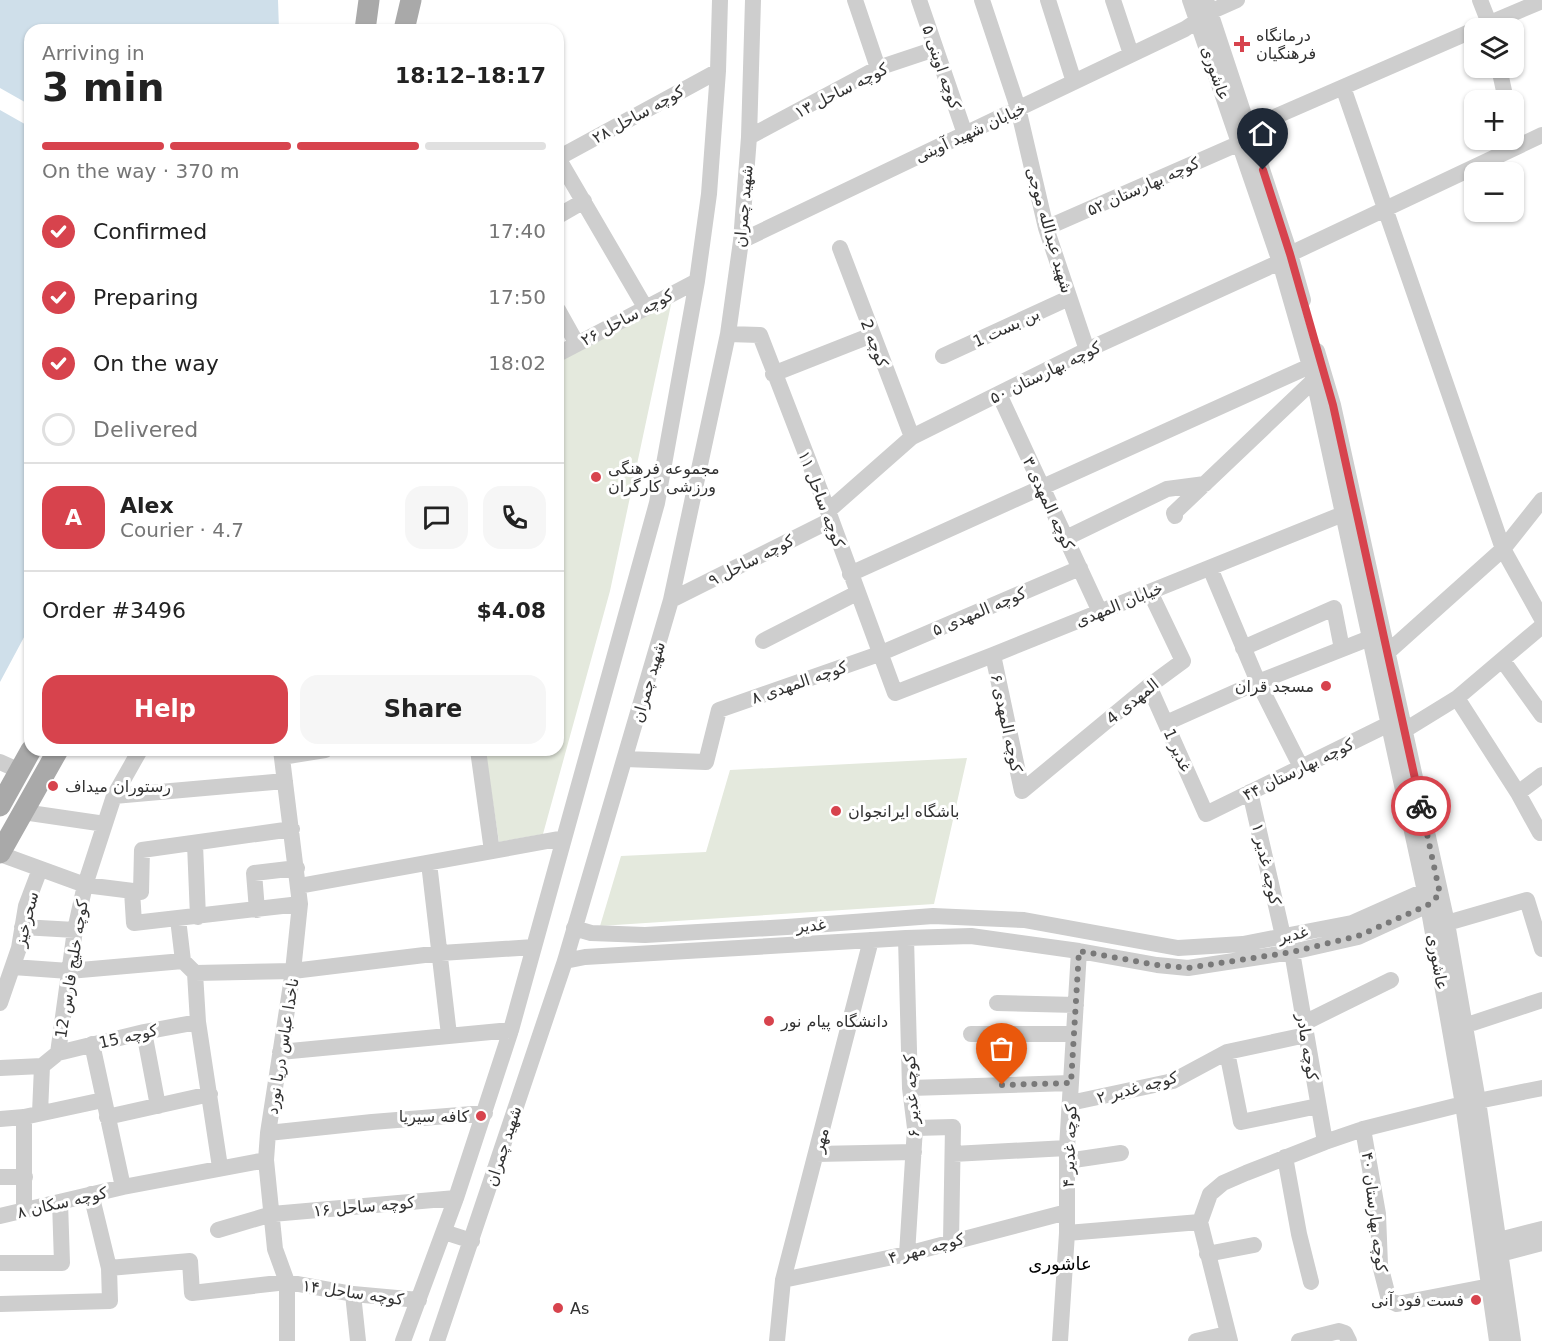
<!DOCTYPE html>
<html lang="en">
<head>
<meta charset="utf-8">
<style>
	body { margin:0; font-family:"DejaVu Sans","Noto Sans Arabic",sans-serif; background:#f6f6f6; color:#222; height:100vh; display:flex; flex-direction:column; font-size:22px; white-space:nowrap }
	* { box-sizing:border-box; margin:0 }
	p { font-size:20px; color:#767676 }
	.icon { flex:none; width:33px; height:33px; fill:none; stroke:currentColor; stroke-width:2; stroke-linecap:round; stroke-linejoin:round }
	.map { position:relative; flex:1; overflow:hidden }
	.panel { position:absolute; left:24px; top:24px; width:540px; height:732px; display:flex; flex-direction:column; background:#fff; border-radius:18px; box-shadow:0 2px 4px #0004 }
	.panel>* { flex:none }
	.controls { position:absolute; left:1464px; top:18px; display:grid; gap:12px }
	.controls a { display:grid; place-items:center; width:60px; height:60px; border-radius:12px; background:#fff; box-shadow:0 2px 4px #0004; font-size:30px }
	.pin { position:absolute; display:grid; place-items:center; width:51px; height:51px; color:#fff; margin:-62px -26px; border-radius:50% 50% 50% 0; rotate:-45deg; box-shadow:0 0 6px #0007 }
	.pin .icon { rotate:45deg }
	.courier { position:absolute; display:grid; place-items:center; width:60px; height:60px; margin:-30px; border:4px solid #d7434d; border-radius:50%; background:#fff; color:#222; box-shadow:0 2px 8px #0007 }
	.headline em { font-style:normal; font-weight:800 }
	.headline div { display:flex; flex-direction:column-reverse }
	.headline { display:flex; align-items:center; justify-content:space-between; height:102px; padding:0 18px }
	h1 { font-size:39px; font-weight:800; line-height:45px }
	.bar { display:grid; grid-template-columns:repeat(4,1fr); gap:9px 6px; align-content:center; height:72px; padding:0 18px }
	.bar i { height:8px; border-radius:4px; background:#e0e0e0 }
	.bar .on { background:#d7434d }
	.bar p { grid-column:span 4 }
	.line { display:flex; align-items:center; gap:15px; padding:0 18px; border-top:2px solid #e0e0e0 }
	.line div { flex:1 }
	.round { display:grid; place-items:center; flex:none; width:63px; height:63px; border-radius:18px; background:#f6f6f6 }
	ol { padding:0 18px; list-style:none }
	li { display:flex; align-items:center; gap:18px; height:66px }
	li p { margin-inline-start:auto }
	li .icon { padding:6px; border-radius:50%; background:#d7434d; color:#fff; stroke-width:4 }
	li:last-child { color:#767676 }
	li i { width:33px; height:33px; border:3px solid #e0e0e0; border-radius:50% }
	.cta { display:flex; gap:12px; margin-top:auto; padding:12px 18px }
	.cta a { flex:1; height:69px; border-radius:18px; background:#d7434d; color:#fff; font-size:24px; font-weight:800; line-height:69px; text-align:center }
	.cta a+a { background:#f6f6f6; color:#222 }
	.map>svg:first-child { display:block }
</style>
</head>
<body>
<div class="map">
<svg width="1542" height="1341" viewBox="0 0 1542 1341">
	<rect width="100%" height="100%" fill="#fff"/>
	<path fill="#e4e9dd" d="M672,300L610,591L543,834L499,842L485,750H558V362Z
		M967,758L934,904L600,926L621,856L706,852L730,770Z"/>
	<path fill="#cfdfea" d="M0,0H278L279,30H30V105L0,88Z
		M0,110L30,127V626L0,682Z"/>
	<g fill="none" stroke-linecap="round" stroke-linejoin="round">
		<path stroke="#cecece" stroke-width="16" d="M855,0L878,68
			M919,0L965,134
			M982,0L1018,108L1046,228L1087,350
			M1048,0L1074,82
			M1113,0L1131,54
			M1190,0L1280,262L1314,380L1428,905L1463,1104L1497,1341
			M1206,0L1290,254L1303,300
			M1480,0L1491,28
			M1478,28L1542,1
			M1499,68L1506,100
			M1343,87L1503,549L1542,619
			M1249,128L1474,30
			M749,137L878,68L935,49
			M558,158L718,71
			M558,158L645,307
			M558,216L584,201
			M1046,228L1240,143
			M741,241L1185,29L1210,12L1237,0
			M840,248L912,437
			M1290,254L1542,135
			M558,310L577,344
			M728,334L760,335L828,511L895,693L993,655L1343,514
			M1317,351L1333,405L1447,923L1478,1101L1513,1341
			M558,354L697,281
			M943,356L1069,298
			M773,374L872,335
			M999,394L1100,612
			M828,511L912,437L1087,350L1280,262
			M1175,516L1174,513L1314,380
			M1066,538L1167,489L1205,484
			M1210,568L1258,682L1301,767
			M850,574L1310,366
			M671,600L831,520
			M763,641L857,593
			M1243,648L1334,608L1342,649
			M1388,652L1503,549L1542,500
			M993,655L1022,791L1149,686L1183,661L1150,592
			M1503,661L1542,715
			M1149,686L1206,814L1389,724
			M1457,698L1518,793L1540,833L1542,832
			M1166,723L1258,682L1370,638
			M1405,730L1457,698L1542,626
			M281,750L300,904L293,971L268,1133L266,1160L275,1249L287,1282V1341
			M478,750L492,851
			M282,757L325,750
			M625,759L706,762L719,710L879,654L1080,568
			M0,762L20,771
			M1250,792L1283,936
			M1518,793L1542,775
			M114,796L285,781
			M23,812L105,824
			M195,844L198,917
			M0,854L85,885L141,892L142,850L292,829
			M429,863L449,1035
			M299,886L564,838
			M132,891L134,923L300,904
			M257,910L254,873L297,868
			M178,919L183,961
			M1447,923L1527,900L1542,949
			M22,927L75,930
			M574,928L591,933L645,935L787,927L933,916L1024,920L1178,948L1243,944L1352,923L1424,891L1433,892
			M906,938L910,1088L915,1128L907,1254
			M1292,952L1325,1142
			M565,961L585,957L906,938L971,936L1079,951L1157,965L1188,968L1292,952L1358,937L1428,905L1435,898
			M13,967L69,971L183,961L195,973L293,971L441,953L534,947
			M195,973L198,1022L220,1167
			M0,1003L19,948L26,906L40,869
			M997,1003L1076,1005
			M1304,1023L1391,980
			M1473,1023L1542,1000
			M144,1032L158,1106
			M971,1034H1074
			M92,1044L123,1187
			M280,1052L511,1030
			M1227,1052L1241,1122L1318,1106
			M58,1053L75,930L85,885L114,796L140,750
			M0,1068L42,1066
			M910,1088L1071,1083
			M1478,1101L1542,1088
			M1070,1103L1173,1081L1227,1052L1306,1035
			M40,1113L42,1066L58,1053L144,1032L198,1022
			M107,1117L210,1094
			M0,1119L24,1117L103,1100
			M915,1128L953,1127L951,1241
			M1363,1129L1378,1214L1380,1265L1389,1300L1397,1304L1490,1286
			M268,1133L372,1122L485,1113
			M816,1154L914,1152
			M953,1154L1067,1148
			M1285,1157L1299,1234L1311,1282
			M1067,1161L1121,1153
			M0,1177H25
			M24,1210V1117
			M0,1216L123,1187L266,1160
			M1200,1222L1230,1341
			M218,1230L272,1214L456,1198
			M444,1232L472,1241
			M1067,1233L1200,1222L1210,1194L1223,1183L1246,1173L1325,1142L1363,1129L1463,1104
			M1489,1246L1499,1240L1542,1229
			M1491,1251L1500,1254L1542,1243
			M1207,1254L1254,1245
			M0,1263H62L60,1202
			M109,1268L190,1261L192,1293L287,1282L353,1294L419,1300
			M783,1280L907,1254L1067,1212
			M353,1294L358,1341
			M0,1304L110,1301L109,1268L91,1194
			M403,1341L456,1198L511,1030L657,503L697,281L709,194L718,71L720,0
			M437,1341L565,961L671,600L728,334L741,241L749,137L753,0
			M777,1341L783,1280L871,940
			M1060,1341L1067,1233V1148L1079,951
			M1196,1341L1227,1334
			M1299,1341L1339,1331L1345,1333L1349,1341"/>
		<path stroke="#a9a9a9" stroke-width="21" d="M365,30L369,0
			M404,30L411,0
			M0,806L31,750
			M0,853L58,750"/>
	</g>
	<g fill="none" stroke-linecap="round" stroke-linejoin="round">
		<path stroke="#797979" stroke-width="6" stroke-dasharray="0 10.8" d="M1002,1085L1071,1083L1079,951L1157,965L1188,968L1292,952L1358,936L1428,905L1440,894L1421,806"/>
		<path stroke="#d7434d" stroke-width="8" d="M1263,170L1290,254L1333,405L1421,806"/>
	</g>
	<g fill="#d7434d" stroke="#fff" stroke-width="2">
		<path d="M1239 35h6v6h6v6h-6v6h-6v-6h-6v-6h6z"/>
		<circle cx="596" cy="477" r="6"/>
		<circle cx="1326" cy="686" r="6"/>
		<circle cx="53" cy="786" r="6"/>
		<circle cx="836" cy="811" r="6"/>
		<circle cx="769" cy="1021" r="6"/>
		<circle cx="481" cy="1116" r="6"/>
		<circle cx="1476" cy="1300" r="6"/>
		<circle cx="558" cy="1308" r="6"/>
	</g>
	<g text-anchor="middle" stroke-width="6" stroke-linejoin="round" paint-order="stroke">
		<g font-size="16" fill="#313131" stroke="#fff" text-anchor="start">
			<text x="1256" y="41">درمانگاه<tspan x="1256" dy="18">فرهنگیان</tspan></text>
			<text x="608" y="474">مجموعه فرهنگی<tspan x="608" dy="18">ورزشی کارگران</tspan></text>
			<text x="1314" y="692" text-anchor="end">مسجد قران</text>
			<text x="65" y="792">رستوران میداف</text>
			<text x="848" y="817">باشگاه ایرانجوان</text>
			<text x="781" y="1027">دانشگاه پیام نور</text>
			<text x="469" y="1122" text-anchor="end">کافه سیریا</text>
			<text x="1464" y="1306" text-anchor="end">فست فود آنی</text>
			<text x="570" y="1314">As</text>
		</g>
		<g font-size="16" fill="#313131" stroke="#fff">
			<text transform="translate(942 67) rotate(71)" y="6">کوچه اوینی ۵</text>
			<text transform="translate(1216 73) rotate(71)" y="6">عاشوری</text>
			<text transform="translate(841 90) rotate(-27)" y="6">کوچه ساحل ۱۳</text>
			<text transform="translate(638 114) rotate(-29)" y="6">کوچه ساحل ۲۸</text>
			<text transform="translate(970 132) rotate(-25)" y="6">خیابان شهید آوینی</text>
			<text transform="translate(1143 186) rotate(-24)" y="6">کوچه بهارستان ۵۲</text>
			<text transform="translate(743 206) rotate(-85)" y="6">شهید چمران</text>
			<text transform="translate(1050 230) rotate(74)" y="6">شهید عبدالله موجی</text>
			<text transform="translate(627 317) rotate(-28)" y="6">کوچه ساحل ۲۶</text>
			<text transform="translate(1006 327) rotate(-25)" y="6">بن بست 1</text>
			<text transform="translate(875 343) rotate(69)" y="6">کوچه 2</text>
			<text transform="translate(1045 372) rotate(-26)" y="6">کوچه بهارستان ۵۰</text>
			<text transform="translate(822 499) rotate(69)" y="6">کوچه ساحل ۱۱</text>
			<text transform="translate(1049 503) rotate(65)" y="6">کوچه المهدی ۳</text>
			<text transform="translate(751 560) rotate(-27)" y="6">کوچه ساحل ۹</text>
			<text transform="translate(1119 604) rotate(-22)" y="6">خیابان المهدی</text>
			<text transform="translate(979 611) rotate(-23)" y="6">کوچه المهدی ۵</text>
			<text transform="translate(648 682) rotate(-74)" y="6">شهید چمران</text>
			<text transform="translate(799 682) rotate(-19)" y="6">کوچه المهدی ۸</text>
			<text transform="translate(1132 701) rotate(-39)" y="6">المهدی 4</text>
			<text transform="translate(1007 723) rotate(78)" y="6">کوچه المهدی ۶</text>
			<text transform="translate(1178 750) rotate(66)" y="6">غدیر 1</text>
			<text transform="translate(1298 769) rotate(-26)" y="6">کوچه بهارستان ۴۴</text>
			<text transform="translate(1267 864) rotate(77)" y="6">کوچه غدیر ۱</text>
			<text transform="translate(26 919) rotate(-76)" y="6">سحرخیز</text>
			<text transform="translate(811 925) rotate(-4)" y="6">غدیر</text>
			<text transform="translate(1293 934) rotate(-11)" y="6">غدیر</text>
			<text transform="translate(1438 962) rotate(80)" y="6">عاشوری</text>
			<text transform="translate(71 969) rotate(-81)" y="6">کوچه خلیج فارس 12</text>
			<text transform="translate(128 1036) rotate(-13)" y="6">کوچه 15</text>
			<text transform="translate(282 1046) rotate(-81)" y="6">ناخدا عباس دریا نورد</text>
			<text transform="translate(1308 1047) rotate(81)" y="6">کوچه مادر</text>
			<text transform="translate(1137 1087) rotate(-15)" y="6">کوچه غدیر ۲</text>
			<text transform="translate(911 1096) rotate(-93)" y="6">کوچه غدیر ۶</text>
			<text transform="translate(820 1140) rotate(-76)" y="6">مهر</text>
			<text transform="translate(503 1146) rotate(-72)" y="6">شهید چمران</text>
			<text transform="translate(1069 1146) rotate(-88)" y="6">کوچه غدیر ۴</text>
			<text transform="translate(62 1202) rotate(-13)" y="6">کوچه سکان ۸</text>
			<text transform="translate(364 1206) rotate(-5)" y="6">کوچه ساحل ۱۶</text>
			<text transform="translate(1375 1212) rotate(83)" y="6">کوچه بهارستان ۴۰</text>
			<text transform="translate(926 1248) rotate(-15)" y="6">کوچه مهر ۴</text>
			<text transform="translate(353 1292) rotate(8)" y="6">کوچه ساحل ۱۴</text>
		</g>
		<g font-size="18" fill="#000" stroke="#fff">
			<text x="1060" y="1270">عاشوری</text>
		</g>
	</g>
</svg>
<div class="controls">
<a><svg class="icon" aria-label="layers" viewBox="0 0 24 24"><path d="M12 4l9 5-9 5-9-5zM3 14l9 5 9-5"/></svg></a>
<a>+</a>
<a>−</a>
</div>
<div class="pin" style="left:1002px;top:1085px;background:#ea580c"><svg class="icon" aria-label="bag" viewBox="0 0 24 24"><path d="M5 8h14l-1 12H6zM9 8a3 3 0 0 1 6 0"/></svg></div>
<div class="pin" style="left:1263px;top:170px;background:#1f2937"><svg class="icon" aria-label="home" viewBox="0 0 24 24"><path d="M3 11l9-7 9 7M6 9v11h12V9"/></svg></div>
<div class="courier" style="left:1421px;top:806px"><svg class="icon" aria-label="bike" viewBox="0 0 24 24"><circle cx="6" cy="16" r="4"/><circle cx="18" cy="16" r="4"/><path d="M6 16l4-8h5l3 8M10 8l3 8H6M13 5h3"/></svg></div>
<section class="panel">
<div class="headline"><div><h1>3 min</h1><p>Arriving in</p></div><em>18:12–18:17</em></div>
<div class="bar"><i class="on"></i><i class="on"></i><i class="on"></i><i></i><p>On the way · 370 m</p></div>
<ol>
<li><svg class="icon" aria-label="check" viewBox="0 0 24 24"><path d="M5 12l5 5 9-10"/></svg>Confirmed<p>17:40</p></li>
<li><svg class="icon" aria-label="check" viewBox="0 0 24 24"><path d="M5 12l5 5 9-10"/></svg>Preparing<p>17:50</p></li>
<li><svg class="icon" aria-label="check" viewBox="0 0 24 24"><path d="M5 12l5 5 9-10"/></svg>On the way<p>18:02</p></li>
<li><i></i>Delivered</li>
</ol>
<div class="line" style="height:108px"><b class="round" style="background:#d7434d;color:#fff">A</b><div><b>Alex</b><p>Courier · 4.7</p></div><a class="round"><svg class="icon" aria-label="chat" viewBox="0 0 24 24"><path d="M4 5h16v11H9l-5 4z"/></svg></a><a class="round"><svg class="icon" aria-label="phone" viewBox="0 0 24 24"><path d="M5 4h4l2 5-3 2q2 4 5 5l2-3 5 2v4C11 20 4 13 5 4z"/></svg></a></div>
<div class="line" style="height:78px"><div>Order #3496</div><b>$4.08</b></div>
<div class="cta"><a>Help</a><a>Share</a></div>
</section>
</div>
</body>
</html>
